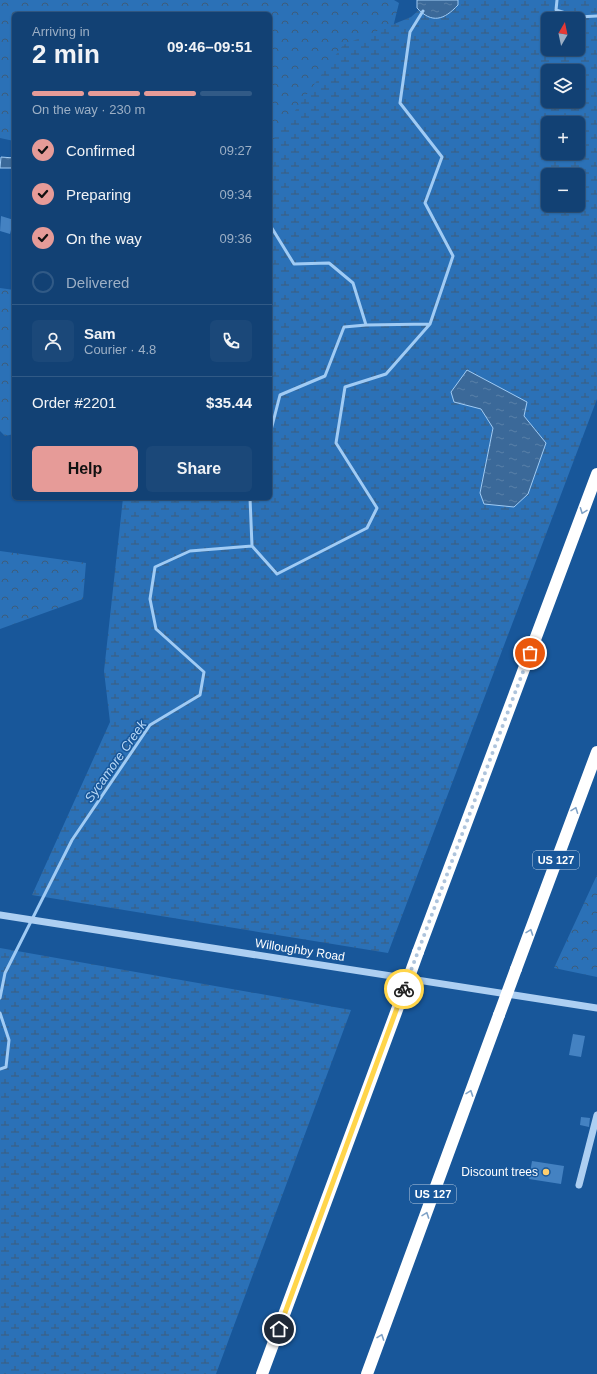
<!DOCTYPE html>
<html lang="en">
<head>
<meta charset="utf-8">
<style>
	body { margin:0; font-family:Arial,sans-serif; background:#1b4879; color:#f1f3f6; height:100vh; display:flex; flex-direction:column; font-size:15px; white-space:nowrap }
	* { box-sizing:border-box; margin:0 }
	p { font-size:13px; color:#9cafc5 }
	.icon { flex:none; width:22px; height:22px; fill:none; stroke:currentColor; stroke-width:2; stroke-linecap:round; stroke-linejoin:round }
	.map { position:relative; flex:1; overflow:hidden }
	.side { position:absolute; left:12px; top:12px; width:260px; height:488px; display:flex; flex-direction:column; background:#124174; border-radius:6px; box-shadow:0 1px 3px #0004,0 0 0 1px #315a86 }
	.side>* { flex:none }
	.needle { width:26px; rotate:9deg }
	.buttons { position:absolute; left:541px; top:12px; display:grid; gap:8px }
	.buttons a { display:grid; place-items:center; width:44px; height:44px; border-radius:6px; background:#124174; box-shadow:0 1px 3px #0004,0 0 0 1px #315a86; font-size:20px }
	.pin { position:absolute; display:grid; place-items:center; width:34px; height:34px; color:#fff; margin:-17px; border:2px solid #fff; border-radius:50%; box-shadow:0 1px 4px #0007 }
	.courier { position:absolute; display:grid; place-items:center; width:40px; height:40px; margin:-20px; border:3px solid #ffd54a; border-radius:50%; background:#fff; color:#222; box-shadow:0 1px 5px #0007 }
	.overview em { font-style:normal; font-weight:800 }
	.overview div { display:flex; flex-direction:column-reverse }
	.overview { display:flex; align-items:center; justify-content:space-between; height:68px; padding:0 20px }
	h1 { font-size:26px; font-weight:800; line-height:30px }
	.bar { display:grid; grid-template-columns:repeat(4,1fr); gap:6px 4px; align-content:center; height:48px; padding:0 20px }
	.bar i { height:5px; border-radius:3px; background:#315a86 }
	.bar .on { background:#e69b98 }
	.bar p { grid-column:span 4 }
	.line { display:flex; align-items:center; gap:10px; padding:0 20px; border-top:1px solid #315a86 }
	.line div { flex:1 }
	.round { display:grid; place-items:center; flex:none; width:42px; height:42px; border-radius:6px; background:#1b4879 }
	ol { padding:0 20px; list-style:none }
	li { display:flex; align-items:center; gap:12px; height:44px }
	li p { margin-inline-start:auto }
	li .icon { padding:4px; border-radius:50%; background:#e69b98; color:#111; stroke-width:4 }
	li:last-child { color:#9cafc5 }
	li i { width:22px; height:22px; border:2px solid #315a86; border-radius:50% }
	.button { display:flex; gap:8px; margin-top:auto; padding:8px 20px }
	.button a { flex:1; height:46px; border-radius:6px; background:#e69b98; color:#111; font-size:16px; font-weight:800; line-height:46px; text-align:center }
	.button a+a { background:#1b4879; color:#f1f3f6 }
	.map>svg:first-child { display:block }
</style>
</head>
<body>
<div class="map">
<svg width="597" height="1374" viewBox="0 0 597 1374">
	<defs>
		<pattern id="forest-crowns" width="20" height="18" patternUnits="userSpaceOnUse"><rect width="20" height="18" fill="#2b71b7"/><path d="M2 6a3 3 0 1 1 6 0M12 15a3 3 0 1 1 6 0" fill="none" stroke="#3d5d7c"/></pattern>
		<pattern id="wetland-marsh" width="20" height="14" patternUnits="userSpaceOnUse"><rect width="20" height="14" fill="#2b71b7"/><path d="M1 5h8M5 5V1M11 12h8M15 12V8" fill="none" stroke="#3d5d7c"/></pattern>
		<pattern id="water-ripples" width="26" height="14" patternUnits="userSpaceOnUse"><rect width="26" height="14" fill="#3b6999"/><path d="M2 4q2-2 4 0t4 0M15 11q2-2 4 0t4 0" fill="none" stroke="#5880a8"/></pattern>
	</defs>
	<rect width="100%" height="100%" fill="#18579a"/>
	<path fill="url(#forest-crowns)" d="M0,0H394L399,3L371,116L270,196V14H14V141L0,138Z
		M0,288L14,290V434L5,436L0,431Z
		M0,551L86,563L83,599L0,629Z
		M597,875V977L554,968Z"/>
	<path fill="url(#wetland-marsh)" fill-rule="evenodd" d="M430,0H597V399L388,953L32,895L110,722L104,671L123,498H270V145L343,45L411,17ZM548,19H578V49H548ZM548,71H578V101H548ZM548,123H578V153H548ZM548,175H578V205H548Z
		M0,948L351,1010L216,1374H0Z"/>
	<path fill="url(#water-ripples)" stroke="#a0cbf4" d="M417,0H458V5C444,20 432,24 417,8Z
		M1,157L14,158V168H0Z
		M467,370L527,402L524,416L546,443L528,494L514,507L484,504L480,493L493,428L481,409L454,402L451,392Z"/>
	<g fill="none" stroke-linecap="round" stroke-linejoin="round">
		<path stroke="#a0cbf4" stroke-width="3" d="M557,0L556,10L578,17L597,16
			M270,225L294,264L329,263L353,283L366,325L430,324L453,256L425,203L442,157L400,103L410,32L423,11
			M270,434L280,395L325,376L344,327L366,325
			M252,546L277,574L367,528L377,508L336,443L345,387L386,374L430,324
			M0,998L5,973L72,840L150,725L200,695L204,672L156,629L150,599L155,567L190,551L252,546L250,498
			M0,1013L9,1040L6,1067L0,1069"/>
	</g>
	<path fill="#4482c2" d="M1,216L14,220V231L11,230L10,234L0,231Z
		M573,1034L585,1036L581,1057L569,1055Z
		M581,1117L590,1118L589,1127L580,1125Z
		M532,1161L564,1166L561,1184L529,1179Z"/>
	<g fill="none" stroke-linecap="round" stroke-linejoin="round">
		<path stroke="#adcff2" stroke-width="7" d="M0,915L597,1008
			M579,1185L597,1115"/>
		<path stroke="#fff" stroke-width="12" d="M418,952L597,474
			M516,969L597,752
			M262,1374L401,999
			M367,1374L499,1015"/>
		<path stroke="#fff" stroke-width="12" d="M401,999L418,952
			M499,1015L516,969"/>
	</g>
	<defs><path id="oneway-chevron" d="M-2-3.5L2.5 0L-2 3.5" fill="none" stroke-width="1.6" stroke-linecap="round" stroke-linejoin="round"/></defs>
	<g stroke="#80a3c7">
		<use href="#oneway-chevron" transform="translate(583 511) rotate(111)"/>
		<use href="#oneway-chevron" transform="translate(575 810) rotate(-69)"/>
		<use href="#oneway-chevron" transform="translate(530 932) rotate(-70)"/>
		<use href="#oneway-chevron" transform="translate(470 1093) rotate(-70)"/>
		<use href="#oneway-chevron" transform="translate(426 1215) rotate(-70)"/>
		<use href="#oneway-chevron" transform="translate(381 1337) rotate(-70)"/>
	</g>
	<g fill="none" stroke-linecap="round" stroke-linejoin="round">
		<path stroke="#aec4dc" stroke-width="4" stroke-dasharray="0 7.2" d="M404,989L530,653"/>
		<path stroke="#ffd54a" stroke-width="5" d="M279,1329L404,989"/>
	</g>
	<circle fill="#ffce6e" stroke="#18579a" stroke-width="1.5" cx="546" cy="1172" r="4"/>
	<g text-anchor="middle" stroke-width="3" stroke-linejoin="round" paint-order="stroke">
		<g fill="#18579a" stroke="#bacde1" stroke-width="1">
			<rect x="533" y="851" width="46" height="18" rx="3"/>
			<rect x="410" y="1185" width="46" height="18" rx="3"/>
		</g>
		<g font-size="11" font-weight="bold" fill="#fff">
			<text x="556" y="864">US 127</text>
			<text x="433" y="1198">US 127</text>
		</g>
		<g font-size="12" fill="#fff" stroke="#18579a">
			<text transform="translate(300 950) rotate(9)" y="4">Willoughby Road</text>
		</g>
		<g font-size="12" fill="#fff" stroke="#18579a" text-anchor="end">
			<text x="538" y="1176">Discount trees</text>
		</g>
		<g font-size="13" font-style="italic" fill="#b9d9f8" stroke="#18579a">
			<text transform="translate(115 761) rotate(-55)" y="5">Sycamore Creek</text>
		</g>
	</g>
</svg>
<div class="buttons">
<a><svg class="needle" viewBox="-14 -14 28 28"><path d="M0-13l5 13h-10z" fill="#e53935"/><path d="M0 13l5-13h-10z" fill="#9cafc5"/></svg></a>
<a><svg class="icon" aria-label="layers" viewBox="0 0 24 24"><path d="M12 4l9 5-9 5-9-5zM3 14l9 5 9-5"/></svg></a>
<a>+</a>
<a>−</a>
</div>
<div class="pin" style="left:530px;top:653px;background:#ea580c"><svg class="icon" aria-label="bag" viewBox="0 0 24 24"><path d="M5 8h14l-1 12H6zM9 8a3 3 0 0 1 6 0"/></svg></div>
<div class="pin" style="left:279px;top:1329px;background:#1f2937"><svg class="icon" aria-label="home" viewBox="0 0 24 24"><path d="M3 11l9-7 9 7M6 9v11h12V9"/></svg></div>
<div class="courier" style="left:404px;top:989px"><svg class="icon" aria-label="bike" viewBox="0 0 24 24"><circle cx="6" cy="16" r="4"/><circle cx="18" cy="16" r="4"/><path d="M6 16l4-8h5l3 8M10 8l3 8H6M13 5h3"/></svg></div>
<section class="side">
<div class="overview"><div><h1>2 min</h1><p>Arriving in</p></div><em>09:46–09:51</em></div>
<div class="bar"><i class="on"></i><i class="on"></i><i class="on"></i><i></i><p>On the way · 230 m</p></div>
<ol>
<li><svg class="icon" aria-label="check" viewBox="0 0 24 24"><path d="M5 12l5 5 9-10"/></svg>Confirmed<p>09:27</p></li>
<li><svg class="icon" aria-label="check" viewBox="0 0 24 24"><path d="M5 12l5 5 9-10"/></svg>Preparing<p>09:34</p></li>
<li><svg class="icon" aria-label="check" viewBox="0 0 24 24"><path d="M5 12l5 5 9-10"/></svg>On the way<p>09:36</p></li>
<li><i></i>Delivered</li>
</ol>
<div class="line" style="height:72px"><a class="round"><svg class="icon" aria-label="person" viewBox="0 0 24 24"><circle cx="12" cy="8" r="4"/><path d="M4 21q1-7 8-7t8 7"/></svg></a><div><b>Sam</b><p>Courier · 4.8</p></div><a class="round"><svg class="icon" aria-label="phone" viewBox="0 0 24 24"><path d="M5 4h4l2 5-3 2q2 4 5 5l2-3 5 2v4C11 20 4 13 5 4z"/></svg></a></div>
<div class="line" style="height:52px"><div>Order #2201</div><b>$35.44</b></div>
<div class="button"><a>Help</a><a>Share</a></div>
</section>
</div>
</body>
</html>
